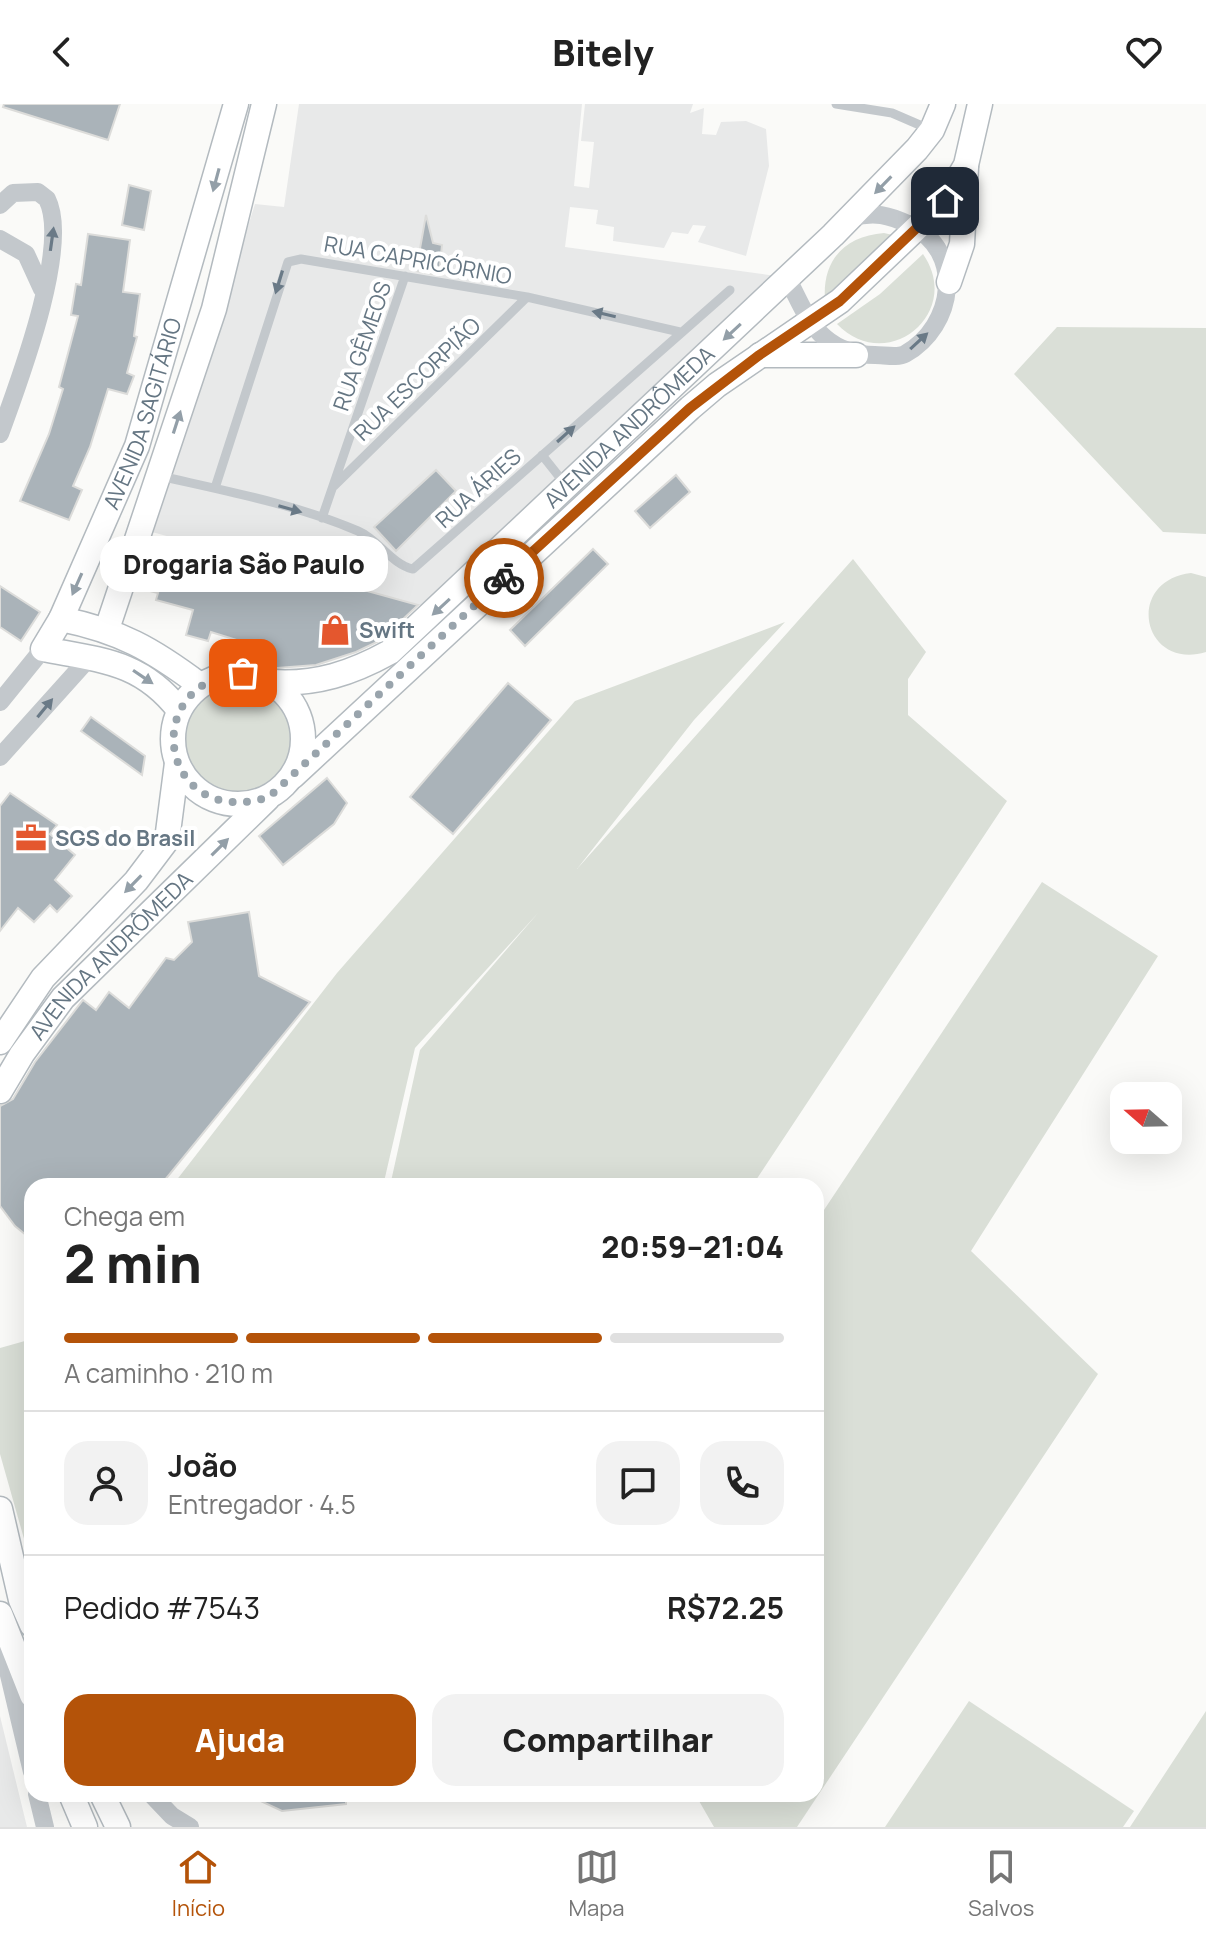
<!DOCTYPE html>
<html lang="pt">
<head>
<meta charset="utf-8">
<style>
	body { margin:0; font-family:Manrope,sans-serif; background:#f2f2f2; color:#222; height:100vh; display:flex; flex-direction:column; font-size:30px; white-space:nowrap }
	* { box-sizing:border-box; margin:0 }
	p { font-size:26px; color:#767676 }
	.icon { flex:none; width:44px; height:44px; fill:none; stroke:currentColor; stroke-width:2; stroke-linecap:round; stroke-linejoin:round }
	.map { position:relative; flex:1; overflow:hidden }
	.drawer { position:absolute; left:24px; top:1074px; width:800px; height:624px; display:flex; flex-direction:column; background:#fff; border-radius:24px; box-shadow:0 8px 32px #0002 }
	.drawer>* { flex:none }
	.needle { width:52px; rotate:290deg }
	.controls { position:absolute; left:1110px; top:978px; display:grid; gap:16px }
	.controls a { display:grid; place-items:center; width:72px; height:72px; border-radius:16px; background:#fff; box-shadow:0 8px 32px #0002; font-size:40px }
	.pin { position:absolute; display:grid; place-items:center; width:68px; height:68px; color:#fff; margin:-34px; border-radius:16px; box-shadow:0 4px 12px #0006 }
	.courier { position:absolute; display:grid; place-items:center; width:80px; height:80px; margin:-40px; border:6px solid #b45309; border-radius:50%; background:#fff; color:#222; box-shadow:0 2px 10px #0007 }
	.bubble { position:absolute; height:56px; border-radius:24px; background:#fff; box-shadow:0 8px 32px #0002; font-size:26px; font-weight:800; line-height:56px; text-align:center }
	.headline em { font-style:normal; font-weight:800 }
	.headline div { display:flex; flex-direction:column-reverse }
	.headline { display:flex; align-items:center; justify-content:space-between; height:136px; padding:0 40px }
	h1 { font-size:52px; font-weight:800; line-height:60px }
	.bar { display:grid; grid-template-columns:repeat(4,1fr); gap:12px 8px; align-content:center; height:96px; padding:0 40px }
	.bar i { height:10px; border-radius:6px; background:#e0e0e0 }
	.bar .active { background:#b45309 }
	.bar p { grid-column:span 4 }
	.line { display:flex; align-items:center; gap:20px; padding:0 40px; border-top:2px solid #e0e0e0 }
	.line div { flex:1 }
	.round { display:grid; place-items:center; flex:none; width:84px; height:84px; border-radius:24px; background:#f2f2f2 }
	.button { display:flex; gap:16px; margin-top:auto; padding:16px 40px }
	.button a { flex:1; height:92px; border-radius:24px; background:#b45309; color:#fff; font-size:32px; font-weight:800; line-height:92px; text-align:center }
	.button a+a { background:#f2f2f2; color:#222 }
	header { display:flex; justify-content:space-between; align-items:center; height:104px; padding:0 40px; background:#fff; font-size:36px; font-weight:800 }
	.menu { display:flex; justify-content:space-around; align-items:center; height:112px; border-top:2px solid #e0e0e0; background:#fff; font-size:22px; color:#767676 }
	.menu a { display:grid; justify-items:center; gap:4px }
	.menu .active { color:#b45309 }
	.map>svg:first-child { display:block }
</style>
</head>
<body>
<header><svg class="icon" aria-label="back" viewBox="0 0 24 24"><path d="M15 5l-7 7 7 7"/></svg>Bitely<svg class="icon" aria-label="heart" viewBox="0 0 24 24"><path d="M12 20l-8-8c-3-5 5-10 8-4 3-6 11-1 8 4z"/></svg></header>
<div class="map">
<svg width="1206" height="1723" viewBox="0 0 1206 1723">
	<rect width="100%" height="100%" fill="#fafaf8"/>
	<path fill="#e8e9e9" d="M299,0H582L574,82L589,84L594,38L581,37L585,0H693L690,9L704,4L702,30L716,31L721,18L746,17L766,25L769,62L746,152L698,138L706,122L693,121L688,130L672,128L664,144L613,137L614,123L596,120L598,106L570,103L565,143L776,172L430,504L152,428L255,100L284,103Z
		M0,1612L27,1723H0Z"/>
	<path fill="#dadfd7" d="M884,129L897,132L825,196C822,156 845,132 884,129Z
		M923,150C964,209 887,272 837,220L880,190Z
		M1057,223L1206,224V430L1163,428L1014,270Z
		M853,455L926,548L908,575V611L1007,697L752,1082H390L420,946L538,809L415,944L383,1082H172L337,869L575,597L785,518L694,616L577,765Z
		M1191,469L1206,473V548C1142,567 1124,477 1191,469Z
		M180 633a57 57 0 1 1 114 0a57 57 0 1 1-114 0Z
		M1042,778L1158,852L971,1147L1098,1270L797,1723H714L695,1690H816V1118Z
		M32,1235V1463L0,1350V1244Z
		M969,1597L1134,1707L1123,1723H885Z
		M1206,1607V1723H1130Z"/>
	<path fill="#aab3b9" stroke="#dcdcda" stroke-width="2" d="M4,0H120L108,36L3,3Z
		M129,81L151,87L144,126L122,121Z
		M426,111L433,139L442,141L439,171L416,167Z
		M88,130L130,136L123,188L140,190L134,232L137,233L127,269L134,272L127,290L108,285L90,343L73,382L82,386L69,416L20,397L49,330L63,285L59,283L78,212L71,211L76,180L81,181Z
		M436,366L456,387L396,447L374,423Z
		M676,371L690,388L650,424L635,407Z
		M168,440L275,472L277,462L418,501L381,536L356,548L316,561L264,565L255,560L259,543L211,528L208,537L186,531L193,506L156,496L158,489L146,486L154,456L163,458Z
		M593,445L608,460L525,542L510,526Z
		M0,482L40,508L21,537L0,523Z
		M508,579L551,616L453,730L410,693Z
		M91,613L145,652L142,671L81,627Z
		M327,674L347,699L334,720L283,761L259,732Z
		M10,689L57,721L50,730L75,751L55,776L72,792L57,808L50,801L34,818L18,804L0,827V702Z
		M249,808L259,872L310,898L160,1082H32V1136L15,1122L0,1102V1002L13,995L35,958L83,896L96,906L109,888L129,904L166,854L174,856L192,838L188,818Z
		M246,1690H346V1700L282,1707Z"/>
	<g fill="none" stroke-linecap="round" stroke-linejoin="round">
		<defs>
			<g id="secondary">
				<path d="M949,178L962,140L966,63"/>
				<path d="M760,251H856"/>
				<path d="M61,515C120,527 152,545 200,581"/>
				<path d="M107,525L214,205L264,0"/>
				<circle cx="238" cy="635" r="65"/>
				<path id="s1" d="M272,578C316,581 352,569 390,548L833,131L917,45L932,26L943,0"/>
				<path id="s2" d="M179,606C141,557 100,556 43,545L61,515L137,342L236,0"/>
				<path d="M293,672L690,304L717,281L840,197L945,97L966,61L980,0"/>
				<path d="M0,938L43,874L136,777L167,736L177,659"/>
				<path id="s3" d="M0,987L22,950L63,894L267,695"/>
				<path d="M0,1405L21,1496L32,1521"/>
				<path d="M0,1510L32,1591"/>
				<path d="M71,1690L85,1723"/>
				<path d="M102,1690L118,1723"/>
			</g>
		</defs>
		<use href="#secondary" stroke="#b3babf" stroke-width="27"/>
		<path stroke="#c3c8cc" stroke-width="9" d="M836,0L892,9L929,25
			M542,351L565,380
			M160,372C226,387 295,400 358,427C379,436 391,460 413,465L730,186
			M334,382L527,193
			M215,384L288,158L301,155L527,193L680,228
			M322,414L405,172"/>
		<path stroke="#c3c8cc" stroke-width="18" d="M0,101L13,89L38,88L47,95C71,142 18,280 0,330
			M0,135L26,150L42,185
			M786,172C798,193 806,218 825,234C840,247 856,251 875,251C884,251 898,254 905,250C955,222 965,147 910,121C889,111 874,107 851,114
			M0,598L43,545
			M0,653L89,554
			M8,1537V1567L32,1668
			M37,1690L45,1723
			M151,1690L172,1712L190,1723"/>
		<use href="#secondary" stroke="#fff" stroke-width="24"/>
	</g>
	<defs><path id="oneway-solid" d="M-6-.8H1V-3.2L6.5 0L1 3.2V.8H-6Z" transform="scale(2)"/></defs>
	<g fill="#939fa8">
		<use href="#oneway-solid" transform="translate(216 76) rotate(105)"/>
		<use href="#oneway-solid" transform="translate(883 81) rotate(134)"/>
		<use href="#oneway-solid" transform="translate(732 228) rotate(137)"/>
		<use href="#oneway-solid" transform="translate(177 318) rotate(-72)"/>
		<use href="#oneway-solid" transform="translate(77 480) rotate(114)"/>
		<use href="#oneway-solid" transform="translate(441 503) rotate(137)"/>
		<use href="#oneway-solid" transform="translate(143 573) rotate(34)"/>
		<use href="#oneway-solid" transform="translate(220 743) rotate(-45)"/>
		<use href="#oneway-solid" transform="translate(133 780) rotate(134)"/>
	</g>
	<g fill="#6a7a87">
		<use href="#oneway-solid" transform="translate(52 135) rotate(-82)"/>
		<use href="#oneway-solid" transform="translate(279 178) rotate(107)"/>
		<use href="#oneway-solid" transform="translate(604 210) rotate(-167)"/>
		<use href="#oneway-solid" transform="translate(919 237) rotate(-43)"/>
		<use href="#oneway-solid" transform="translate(566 330) rotate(-42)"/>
		<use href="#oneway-solid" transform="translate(290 405) rotate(16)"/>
		<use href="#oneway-solid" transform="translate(45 604) rotate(-51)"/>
	</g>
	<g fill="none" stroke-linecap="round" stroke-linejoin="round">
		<path stroke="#99a4ac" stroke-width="8" stroke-dasharray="0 14.4" d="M243,569C136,576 159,728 269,693L504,474"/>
		<path stroke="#b45309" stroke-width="10" d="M504,474L690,304L758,252L840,197L945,97"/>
	</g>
	<defs>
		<symbol id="shop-bare" viewBox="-9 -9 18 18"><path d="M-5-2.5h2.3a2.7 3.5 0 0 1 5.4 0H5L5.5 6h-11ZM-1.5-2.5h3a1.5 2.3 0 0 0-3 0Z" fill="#e4572e" stroke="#fff" stroke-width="2.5" paint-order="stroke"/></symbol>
		<symbol id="office-bare" viewBox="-9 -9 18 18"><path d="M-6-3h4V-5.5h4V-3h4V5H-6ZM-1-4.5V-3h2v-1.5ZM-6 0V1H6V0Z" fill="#e4572e" stroke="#fff" stroke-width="2.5" paint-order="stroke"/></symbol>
	</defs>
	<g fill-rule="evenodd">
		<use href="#shop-bare" x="313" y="504" width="44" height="44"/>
		<use href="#office-bare" x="9" y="712" width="44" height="44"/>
	</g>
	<g text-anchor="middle" stroke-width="8" stroke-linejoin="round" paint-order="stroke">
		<g font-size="22" fill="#657683" stroke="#fff">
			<text transform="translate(418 156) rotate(10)" y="8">RUA CAPRICÓRNIO</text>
			<text transform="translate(362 242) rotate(-71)" y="8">RUA GÊMEOS</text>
			<text transform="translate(417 275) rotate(-44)" y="8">RUA ESCORPIÃO</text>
			<text dy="8" stroke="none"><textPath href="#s2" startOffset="410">AVENIDA SAGITÁRIO</textPath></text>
			<text dy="8" stroke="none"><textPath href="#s1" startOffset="452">AVENIDA ANDRÔMEDA</textPath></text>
			<text transform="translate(478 384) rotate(-42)" y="8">RUA ÁRIES</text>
			<text dy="8" stroke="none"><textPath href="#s3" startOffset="176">AVENIDA ANDRÔMEDA</textPath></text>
		</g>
		<g font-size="22" font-weight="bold" fill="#657683" stroke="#fff" text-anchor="start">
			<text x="359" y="534">Swift</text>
			<text x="55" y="742">SGS do Brasil</text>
		</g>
	</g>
</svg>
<div class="controls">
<a><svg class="needle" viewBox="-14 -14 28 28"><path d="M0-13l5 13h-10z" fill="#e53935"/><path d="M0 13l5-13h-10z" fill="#767676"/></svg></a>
</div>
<div class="pin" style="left:243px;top:569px;background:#ea580c"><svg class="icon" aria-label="bag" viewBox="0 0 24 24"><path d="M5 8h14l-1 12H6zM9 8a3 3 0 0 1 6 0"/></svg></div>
<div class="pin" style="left:945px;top:97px;background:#1f2937"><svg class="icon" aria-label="home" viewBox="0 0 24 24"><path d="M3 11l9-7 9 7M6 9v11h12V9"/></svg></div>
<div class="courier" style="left:504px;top:474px"><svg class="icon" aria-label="bike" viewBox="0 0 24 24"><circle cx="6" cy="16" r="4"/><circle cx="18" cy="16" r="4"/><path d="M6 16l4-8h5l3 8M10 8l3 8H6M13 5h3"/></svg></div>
<div class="bubble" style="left:100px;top:432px;width:288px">Drogaria São Paulo</div>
<section class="drawer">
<div class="headline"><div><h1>2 min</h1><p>Chega em</p></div><em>20:59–21:04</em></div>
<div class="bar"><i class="active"></i><i class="active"></i><i class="active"></i><i></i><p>A caminho · 210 m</p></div>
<div class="line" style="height:144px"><a class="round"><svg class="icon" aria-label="person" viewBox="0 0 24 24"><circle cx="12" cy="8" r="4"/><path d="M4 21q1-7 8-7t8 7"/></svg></a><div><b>João</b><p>Entregador · 4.5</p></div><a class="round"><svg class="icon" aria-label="chat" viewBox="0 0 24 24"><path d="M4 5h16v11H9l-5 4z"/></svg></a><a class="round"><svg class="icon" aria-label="phone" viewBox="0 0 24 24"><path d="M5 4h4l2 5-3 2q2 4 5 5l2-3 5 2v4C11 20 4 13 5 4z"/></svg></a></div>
<div class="line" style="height:104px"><div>Pedido #7543</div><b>R$72.25</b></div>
<div class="button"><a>Ajuda</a><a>Compartilhar</a></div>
</section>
</div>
<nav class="menu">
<a class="active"><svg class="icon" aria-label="home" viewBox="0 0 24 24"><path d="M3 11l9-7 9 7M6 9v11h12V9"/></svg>Início</a>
<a><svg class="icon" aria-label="map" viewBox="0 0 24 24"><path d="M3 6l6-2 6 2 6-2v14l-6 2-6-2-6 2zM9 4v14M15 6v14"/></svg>Mapa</a>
<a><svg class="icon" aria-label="saved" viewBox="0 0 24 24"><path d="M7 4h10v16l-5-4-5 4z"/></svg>Salvos</a>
</nav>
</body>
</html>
